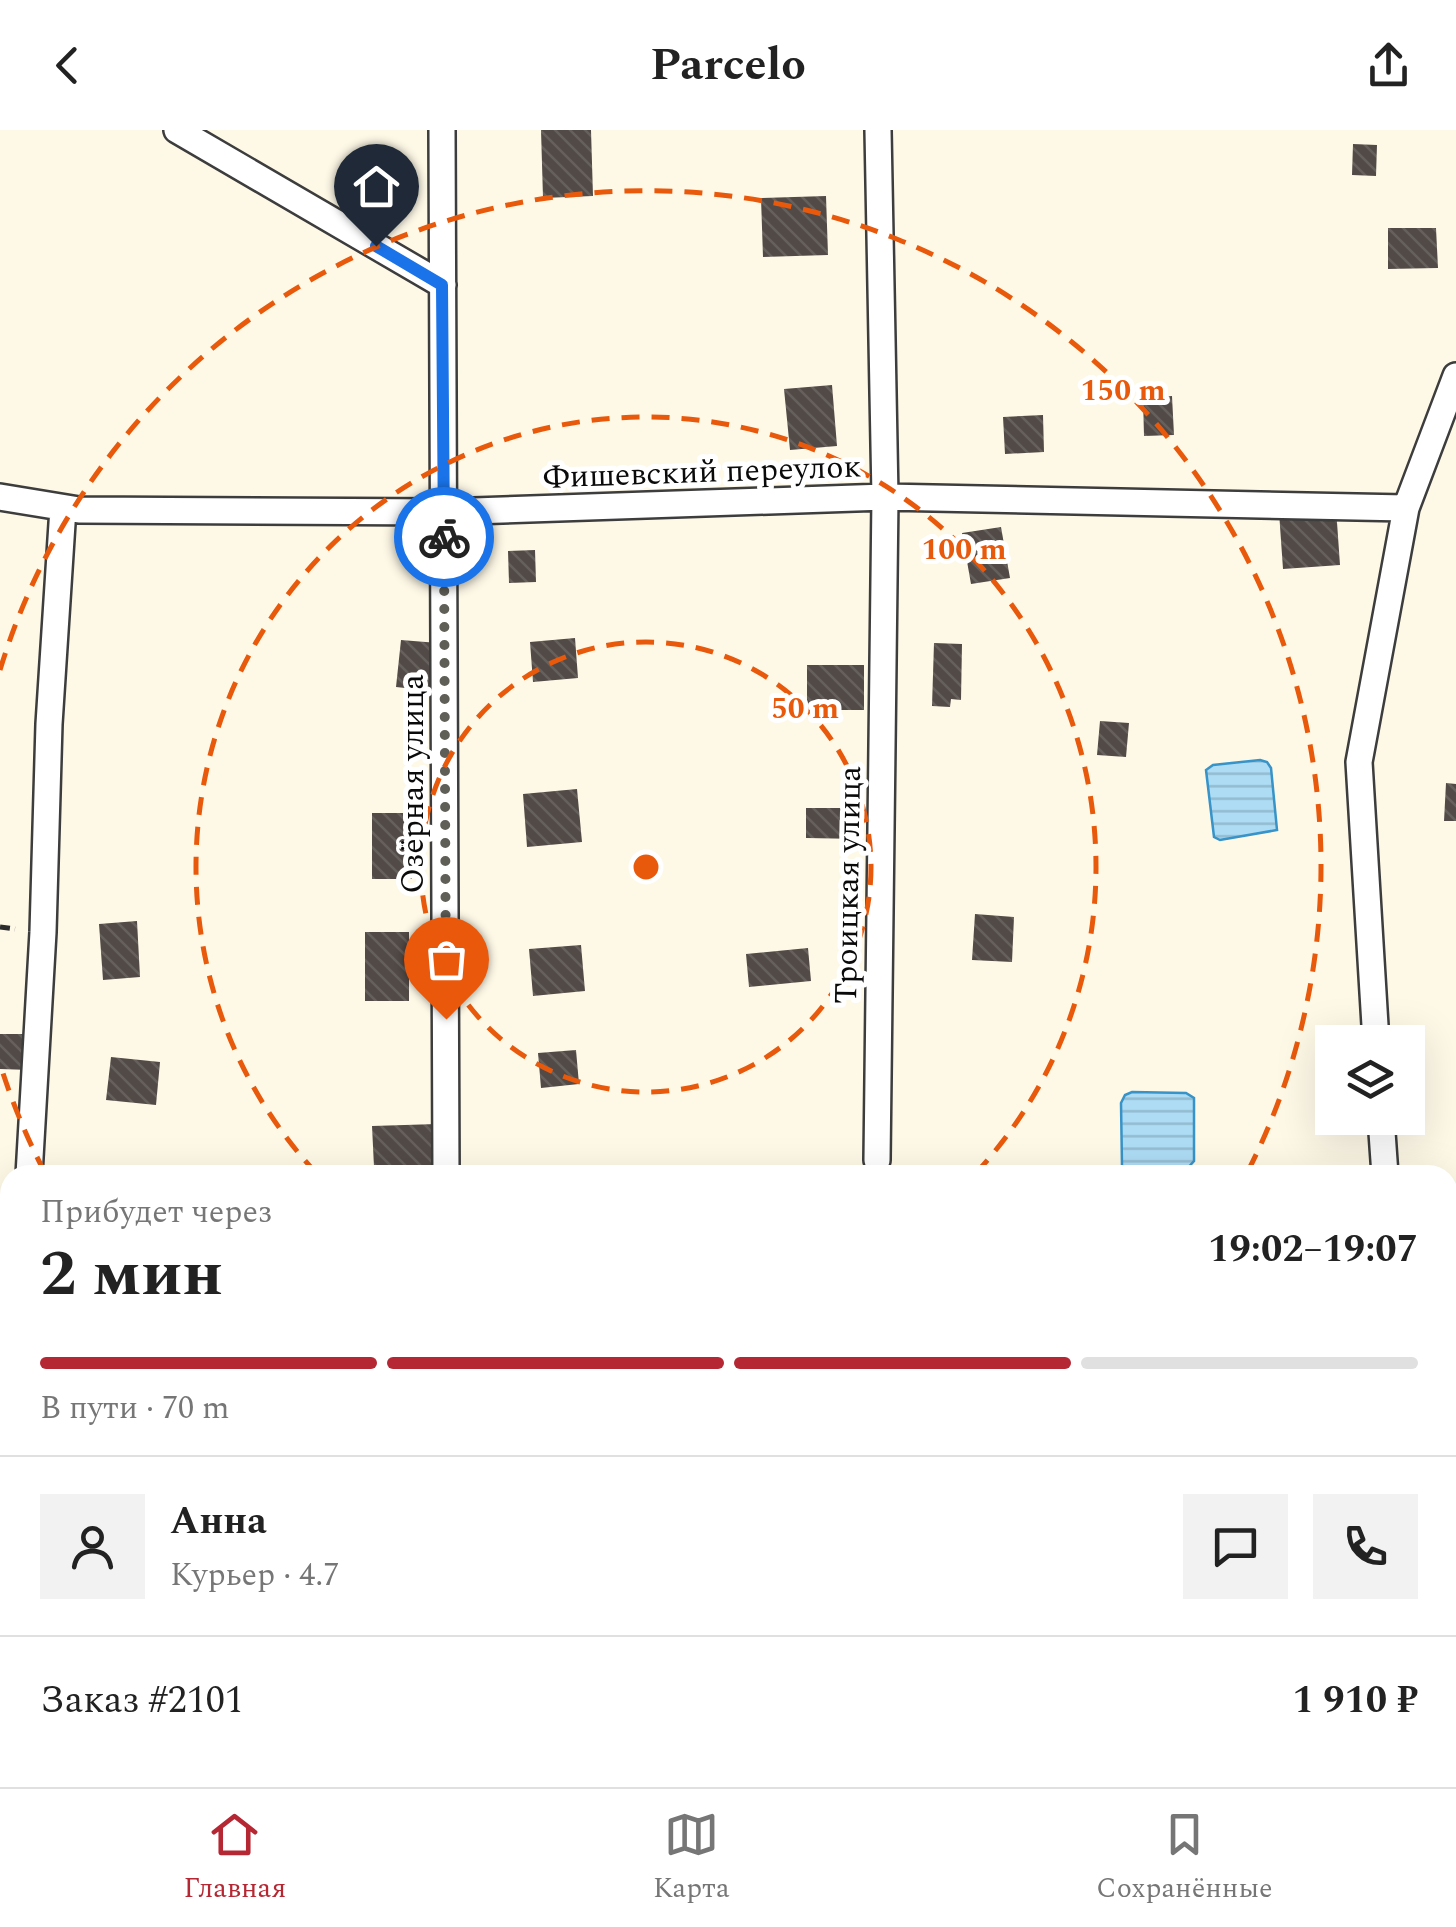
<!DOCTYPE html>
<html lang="ru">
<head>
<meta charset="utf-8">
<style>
	body { margin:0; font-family:Spectral,serif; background:#f2f2f2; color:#222; height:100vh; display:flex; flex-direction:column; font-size:38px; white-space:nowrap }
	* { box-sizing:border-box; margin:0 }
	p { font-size:32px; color:#767676 }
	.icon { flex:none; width:55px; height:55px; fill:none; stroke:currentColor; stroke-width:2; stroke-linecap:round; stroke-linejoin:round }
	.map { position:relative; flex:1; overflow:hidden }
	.drawer { position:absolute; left:0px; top:1035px; width:1458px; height:622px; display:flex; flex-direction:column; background:#fff; border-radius:30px 30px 0 0; box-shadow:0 10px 40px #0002 }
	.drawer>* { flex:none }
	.fabs { position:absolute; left:1315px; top:895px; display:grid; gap:20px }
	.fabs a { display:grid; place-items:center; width:110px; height:110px; border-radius:0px; background:#fff; box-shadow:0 10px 40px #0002; font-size:50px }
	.pin { position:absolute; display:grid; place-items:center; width:85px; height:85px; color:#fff; margin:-102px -42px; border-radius:50% 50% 50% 0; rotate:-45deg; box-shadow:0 0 10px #0007 }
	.pin .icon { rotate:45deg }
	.courier { position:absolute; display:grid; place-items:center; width:100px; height:100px; margin:-50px; border:8px solid #1a73e8; border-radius:50%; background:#fff; color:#222; box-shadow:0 2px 12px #0007 }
	.overview em { font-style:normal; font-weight:700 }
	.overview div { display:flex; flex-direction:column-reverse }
	.overview { display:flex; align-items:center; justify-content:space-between; height:170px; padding:0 40px }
	h1 { font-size:65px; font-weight:700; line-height:75px }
	.bar { display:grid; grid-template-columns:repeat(4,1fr); gap:15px 10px; align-content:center; height:120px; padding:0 40px }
	.bar i { height:12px; border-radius:8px; background:#e0e0e0 }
	.bar .on { background:#b42733 }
	.bar p { grid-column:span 4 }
	.line { display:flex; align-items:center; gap:25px; padding:0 40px; border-top:2px solid #e0e0e0 }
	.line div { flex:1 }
	.round { display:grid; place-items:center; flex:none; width:105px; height:105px; border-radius:0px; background:#f2f2f2 }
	header { display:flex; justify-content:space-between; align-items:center; height:130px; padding:0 40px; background:#fff; font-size:45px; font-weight:700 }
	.tabs { display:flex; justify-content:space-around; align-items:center; height:140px; border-top:2px solid #e0e0e0; background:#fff; font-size:28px; color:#767676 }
	.tabs a { display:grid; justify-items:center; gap:5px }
	.tabs .on { color:#b42733 }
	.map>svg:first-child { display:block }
</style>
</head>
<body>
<header><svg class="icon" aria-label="back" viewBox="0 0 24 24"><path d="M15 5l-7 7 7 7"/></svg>Parcelo<svg class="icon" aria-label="share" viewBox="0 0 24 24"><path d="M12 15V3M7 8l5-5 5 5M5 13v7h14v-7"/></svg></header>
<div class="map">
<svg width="1456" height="1657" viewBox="0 0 1456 1657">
	<defs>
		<pattern id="water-rules" width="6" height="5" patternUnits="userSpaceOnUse" patternTransform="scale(2.5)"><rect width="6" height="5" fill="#addcf4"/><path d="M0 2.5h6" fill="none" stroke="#94bbd0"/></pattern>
		<pattern id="building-back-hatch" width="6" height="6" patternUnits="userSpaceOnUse" patternTransform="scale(2.5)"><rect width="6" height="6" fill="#524a46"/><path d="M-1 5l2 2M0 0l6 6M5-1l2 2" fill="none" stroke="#66605c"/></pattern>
	</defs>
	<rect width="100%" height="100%" fill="#fef9e7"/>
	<path fill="url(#water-rules)" stroke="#3793c8" stroke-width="2.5" d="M1260,630L1267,632L1271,638L1277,700L1220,710L1214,707L1206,640L1213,635Z
		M1132,962L1186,963L1194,968V1031L1184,1042L1129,1040L1122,1036L1121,973L1125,965Z"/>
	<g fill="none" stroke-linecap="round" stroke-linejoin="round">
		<path stroke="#3793c8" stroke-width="9" d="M1318,1648L1394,1657
			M721,1657L747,1648"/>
	</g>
	<path fill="url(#building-back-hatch)" d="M541,0H591L593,66L543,68Z
		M1353,14L1377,15L1376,46L1352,45Z
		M826,66L828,125L763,127L761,68Z
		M1388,98H1436L1438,138L1388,139Z
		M832,255L837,316L790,320L784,259Z
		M1172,266L1174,305L1144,306L1143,268Z
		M1043,285L1044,322L1005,324L1003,287Z
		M1336,378L1340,435L1283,439L1279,382Z
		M1001,397L1010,448L971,454L962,403Z
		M535,420L536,452L509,453L508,421Z
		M575,508L578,548L533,552L530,512Z
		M401,510L438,513L433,561L396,557Z
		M934,513L962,514L961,570L951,569L950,577L932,576Z
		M807,535H864V580H807Z
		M1100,591L1129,593L1126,627L1097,625Z
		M1446,653L1456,654V691H1444Z
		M577,659L582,712L527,717L523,664Z
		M806,678H860V709L806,708Z
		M372,683H413L412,749H372Z
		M975,784L1014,787L1012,832L972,830Z
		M137,791L140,847L103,850L99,794Z
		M365,802H409V871H365Z
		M581,815L585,861L533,866L529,819Z
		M808,818L811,851L749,857L746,824Z
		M0,904H31L30,940L0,939Z
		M576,920L579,954L541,958L538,923Z
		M111,927L160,932L156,975L106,970Z
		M437,994L438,1035L374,1037L372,996Z"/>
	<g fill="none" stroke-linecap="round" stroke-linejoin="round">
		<defs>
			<path id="minor" d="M177,0L443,155
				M442,0L446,1045
				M0,367L79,380L444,382L885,367L1406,378
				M1376,912L1359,632L1406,378L1456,246
				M1381,988L1385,1045
				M877,1030L885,367L878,0
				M29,1045L43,802L49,594L63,378
				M1448,1340L1456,1351
				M10,1353C0,1431 1,1508 10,1586"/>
		</defs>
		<use href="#minor" stroke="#3d3d3d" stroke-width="30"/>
		<path stroke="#2c2c2c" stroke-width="5" stroke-dasharray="10 5" stroke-linecap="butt" d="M0,797L15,799"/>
		<use href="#minor" stroke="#fff" stroke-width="25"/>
	</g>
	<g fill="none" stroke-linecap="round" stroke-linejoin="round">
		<path stroke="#5f5e57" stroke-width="10" stroke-dasharray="0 18" d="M444,407L446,889"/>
		<path stroke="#1a73e8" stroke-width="12" d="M376,116L442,155L444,407"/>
	</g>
	<g fill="none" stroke="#e8590c" stroke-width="5" stroke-dasharray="18 12">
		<circle cx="646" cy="737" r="225"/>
		<path d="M317 1044A450 450 0 1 1 975 1044"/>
		<path d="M45 1043A675 675 0 0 1 0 934M0 540A675 675 0 1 1 1247 1043"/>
	</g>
	<g text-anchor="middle" stroke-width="10" stroke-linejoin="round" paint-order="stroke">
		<g font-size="32" fill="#0a0a0a" stroke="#fff">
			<text transform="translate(702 341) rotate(-2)" y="11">Фишевский переулок</text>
			<text transform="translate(412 654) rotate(-90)" y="11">Озёрная улица</text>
			<text transform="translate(847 755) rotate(-89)" y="11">Троицкая улица</text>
		</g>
	</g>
	<circle cx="646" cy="737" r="15" fill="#e8590c" stroke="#fff" stroke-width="5"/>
	<g font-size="30" text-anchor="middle" font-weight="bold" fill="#e8590c" stroke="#fff" stroke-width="10" stroke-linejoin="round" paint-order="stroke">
		<text x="1123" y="270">150 m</text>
		<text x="964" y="429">100 m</text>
		<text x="805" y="588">50 m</text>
	</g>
</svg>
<div class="fabs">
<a><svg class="icon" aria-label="layers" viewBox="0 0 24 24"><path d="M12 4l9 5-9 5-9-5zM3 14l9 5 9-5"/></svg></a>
</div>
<div class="pin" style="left:446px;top:889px;background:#ea580c"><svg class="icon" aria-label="bag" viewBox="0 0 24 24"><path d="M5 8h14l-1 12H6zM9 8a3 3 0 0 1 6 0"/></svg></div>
<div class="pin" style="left:376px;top:116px;background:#1f2937"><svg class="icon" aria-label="home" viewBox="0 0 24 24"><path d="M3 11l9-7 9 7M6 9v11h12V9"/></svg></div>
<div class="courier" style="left:444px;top:407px"><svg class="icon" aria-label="bike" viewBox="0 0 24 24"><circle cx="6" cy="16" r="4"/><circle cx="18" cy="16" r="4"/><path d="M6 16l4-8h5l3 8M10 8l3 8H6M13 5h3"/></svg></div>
<section class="drawer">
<div class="overview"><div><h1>2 мин</h1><p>Прибудет через</p></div><em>19:02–19:07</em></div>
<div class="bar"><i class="on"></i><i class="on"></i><i class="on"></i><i></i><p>В пути · 70 m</p></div>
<div class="line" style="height:180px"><a class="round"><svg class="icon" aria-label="person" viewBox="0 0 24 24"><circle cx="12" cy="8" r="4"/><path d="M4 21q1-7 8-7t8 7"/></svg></a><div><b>Анна</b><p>Курьер · 4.7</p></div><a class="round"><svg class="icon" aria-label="chat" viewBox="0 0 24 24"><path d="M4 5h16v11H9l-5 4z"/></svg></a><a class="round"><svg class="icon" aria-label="phone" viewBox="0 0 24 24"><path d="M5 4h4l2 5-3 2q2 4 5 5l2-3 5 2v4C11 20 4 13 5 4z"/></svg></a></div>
<div class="line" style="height:130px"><div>Заказ #2101</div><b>1 910 ₽</b></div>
</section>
</div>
<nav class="tabs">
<a class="on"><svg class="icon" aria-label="home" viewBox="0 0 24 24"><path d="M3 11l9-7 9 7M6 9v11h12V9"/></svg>Главная</a>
<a><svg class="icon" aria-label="map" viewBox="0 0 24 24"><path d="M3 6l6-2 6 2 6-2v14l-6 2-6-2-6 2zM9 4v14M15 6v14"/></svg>Карта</a>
<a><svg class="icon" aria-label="saved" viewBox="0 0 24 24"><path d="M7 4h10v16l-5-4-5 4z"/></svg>Сохранённые</a>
</nav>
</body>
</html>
